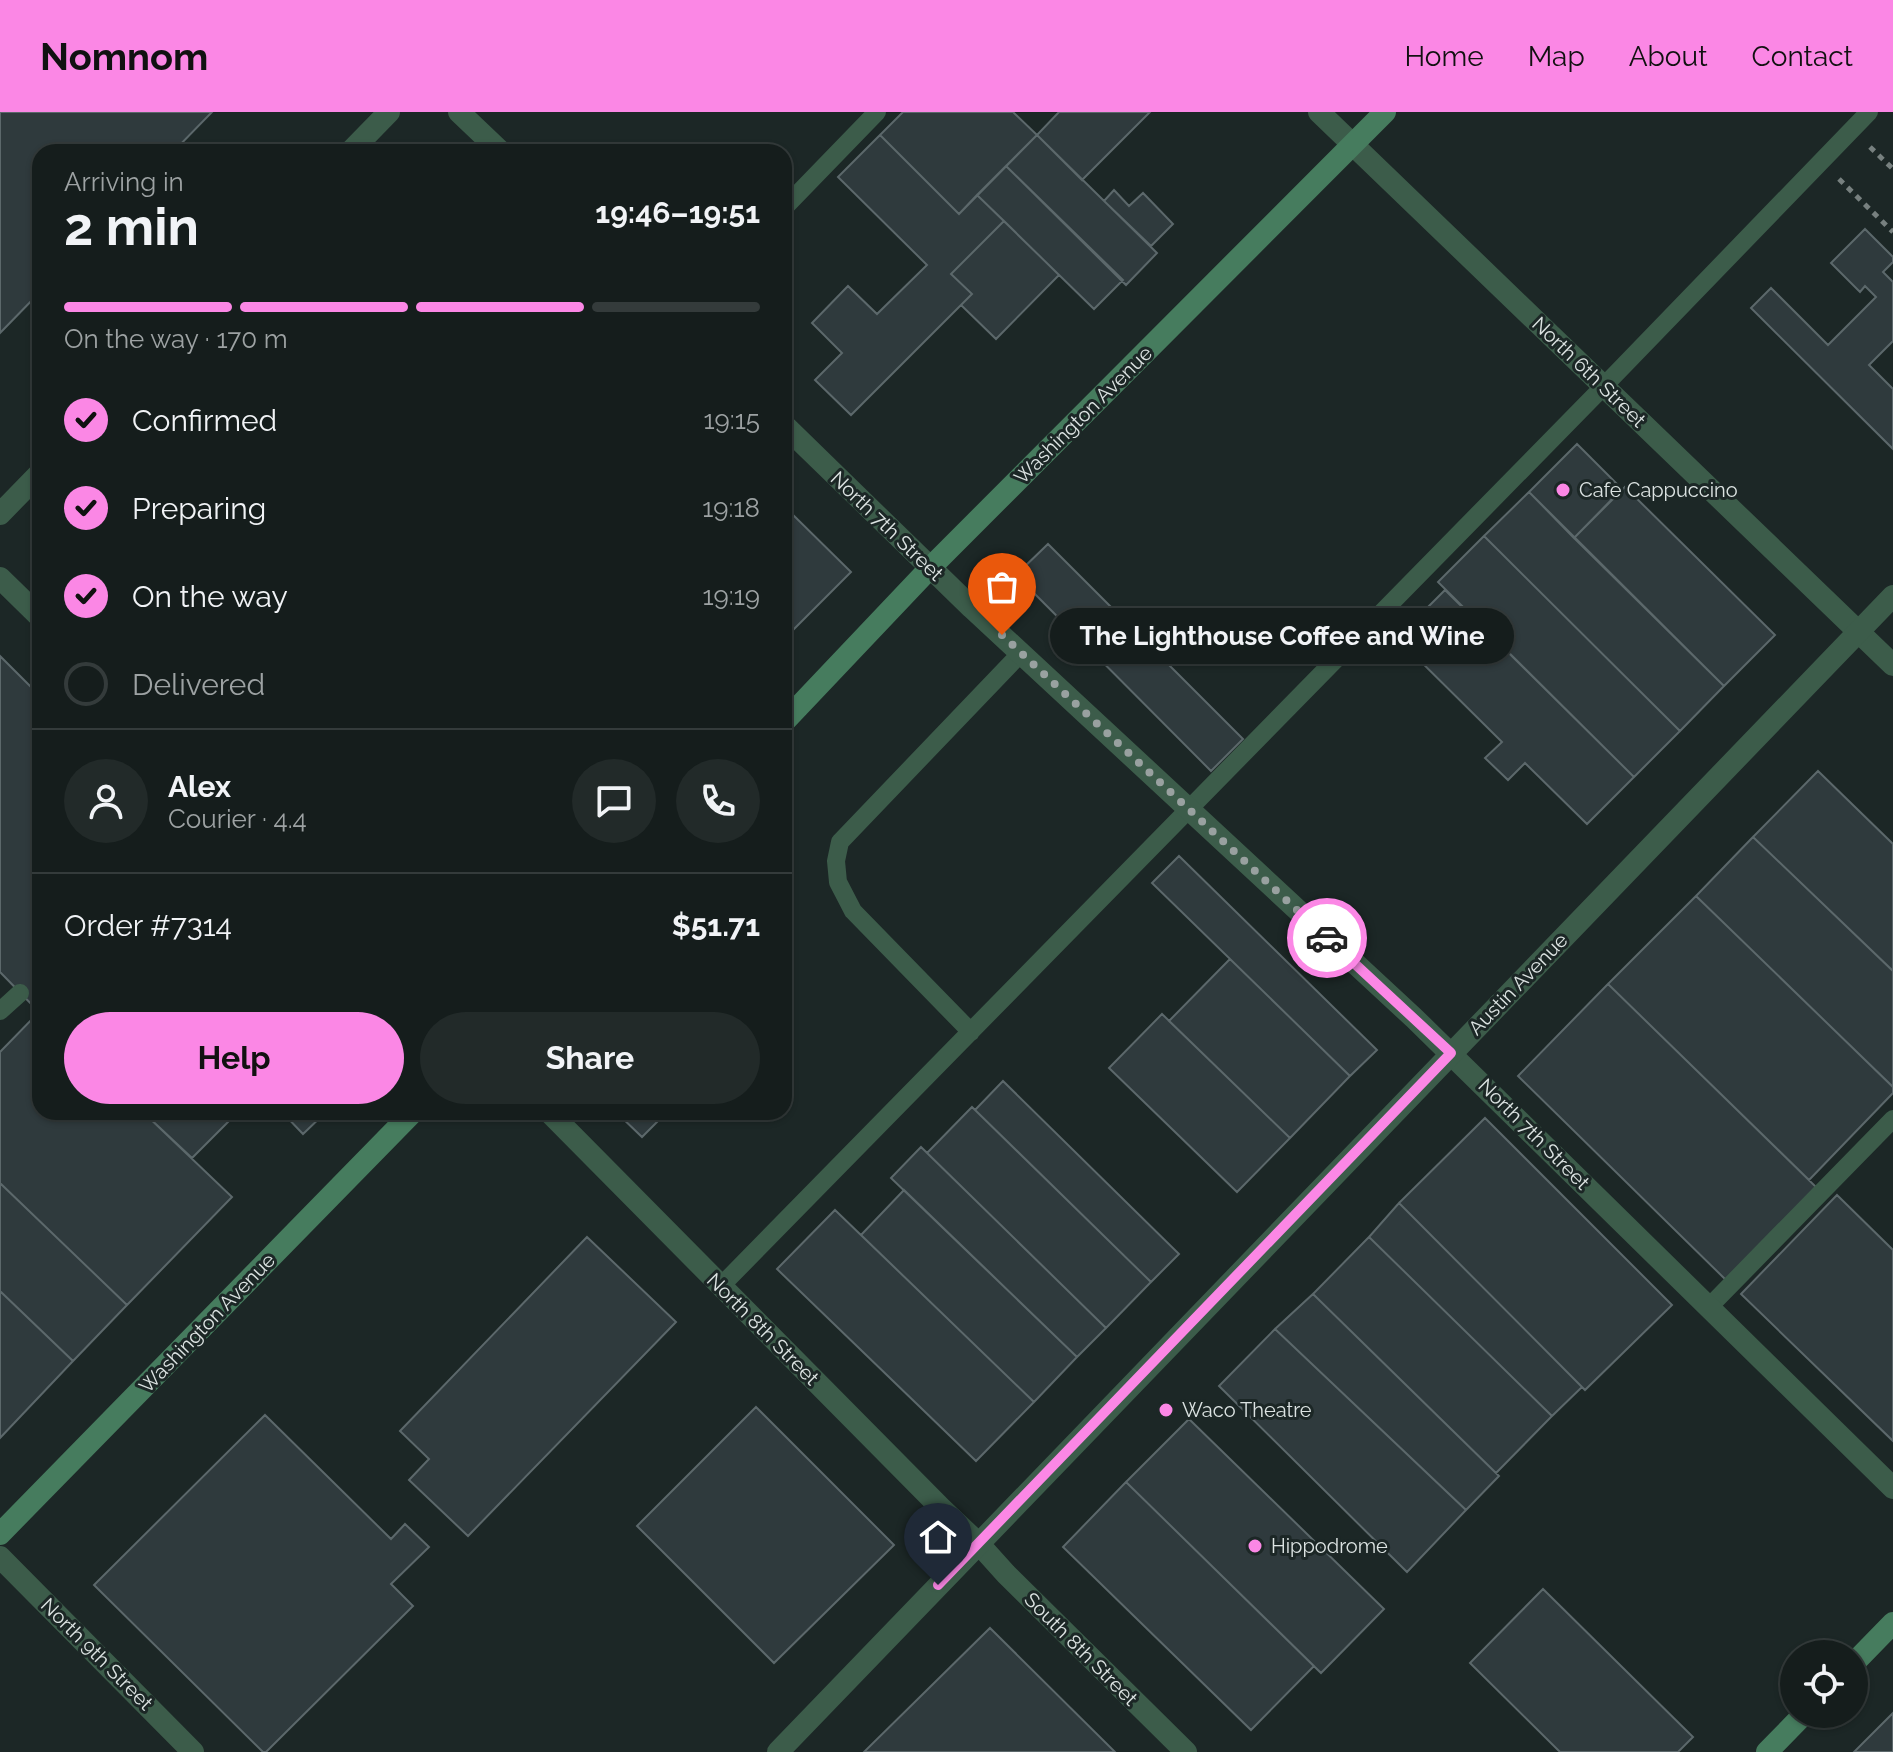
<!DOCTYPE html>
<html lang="en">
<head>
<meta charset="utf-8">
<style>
	body { margin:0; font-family:Raleway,sans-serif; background:#222a29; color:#f1f3f6; height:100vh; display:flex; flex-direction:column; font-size:30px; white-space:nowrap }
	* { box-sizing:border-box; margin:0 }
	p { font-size:26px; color:#9da2a3 }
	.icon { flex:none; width:44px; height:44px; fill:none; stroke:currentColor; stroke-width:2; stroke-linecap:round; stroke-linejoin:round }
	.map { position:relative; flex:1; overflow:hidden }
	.sheet { position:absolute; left:32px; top:32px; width:760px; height:976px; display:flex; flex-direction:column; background:#151d1c; border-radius:24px; box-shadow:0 2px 6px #0004,0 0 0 2px #343b3b }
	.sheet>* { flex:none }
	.buttons { position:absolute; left:1780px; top:1528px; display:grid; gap:16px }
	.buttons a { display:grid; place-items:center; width:88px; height:88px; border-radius:50%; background:#151d1c; box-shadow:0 2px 6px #0004,0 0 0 2px #343b3b; font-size:40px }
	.pin { position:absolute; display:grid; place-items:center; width:68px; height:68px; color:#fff; margin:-82px -34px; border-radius:50% 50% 50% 0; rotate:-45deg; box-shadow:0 0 8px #0007 }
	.pin .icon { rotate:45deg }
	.courier { position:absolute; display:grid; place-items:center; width:80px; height:80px; margin:-40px; border:6px solid #fb87e5; border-radius:50%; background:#fff; color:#222; box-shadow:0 2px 10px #0007 }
	.bubble { position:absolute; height:56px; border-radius:28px; background:#151d1c; box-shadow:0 2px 6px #0004,0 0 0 2px #343b3b; font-size:26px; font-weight:700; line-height:56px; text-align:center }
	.headline em { font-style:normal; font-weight:700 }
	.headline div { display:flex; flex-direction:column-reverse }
	.headline { display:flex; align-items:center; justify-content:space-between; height:136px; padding:0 32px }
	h1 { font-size:52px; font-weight:700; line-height:60px }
	.bar { display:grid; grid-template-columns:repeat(4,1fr); gap:12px 8px; align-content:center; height:96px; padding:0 32px }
	.bar i { height:10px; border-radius:6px; background:#343b3b }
	.bar .on { background:#fb87e5 }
	.bar p { grid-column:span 4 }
	.line { display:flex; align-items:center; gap:20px; padding:0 32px; border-top:2px solid #343b3b }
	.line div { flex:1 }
	.round { display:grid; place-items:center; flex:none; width:84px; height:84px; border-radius:42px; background:#222a29 }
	ol { padding:0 32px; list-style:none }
	li { display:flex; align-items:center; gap:24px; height:88px }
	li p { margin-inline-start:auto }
	li .icon { padding:8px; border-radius:50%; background:#fb87e5; color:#111; stroke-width:4 }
	li:last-child { color:#9da2a3 }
	li i { width:44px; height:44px; border:4px solid #343b3b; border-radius:50% }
	.primary-button { display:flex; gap:16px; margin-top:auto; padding:16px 32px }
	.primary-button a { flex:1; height:92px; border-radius:48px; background:#fb87e5; color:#111; font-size:32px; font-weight:700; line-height:92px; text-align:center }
	.primary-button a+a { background:#222a29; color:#f1f3f6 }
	header { display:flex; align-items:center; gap:48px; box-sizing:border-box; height:112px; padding:0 40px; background:#fb87e5; color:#111 }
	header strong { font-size:38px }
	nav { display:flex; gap:44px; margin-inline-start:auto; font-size:28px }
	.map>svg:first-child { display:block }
</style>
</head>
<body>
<header>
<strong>Nomnom</strong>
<nav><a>Home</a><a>Map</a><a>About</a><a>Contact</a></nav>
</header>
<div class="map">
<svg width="1893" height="1640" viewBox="0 0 1893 1640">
	<rect width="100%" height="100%" fill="#1c2726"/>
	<path fill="#2f3a3d" stroke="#5c686b" stroke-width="2" d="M0,0H212L173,40H40V138L34,143L40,149V180L0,221Z
		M903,0H1013L1037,23L959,102L880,23Z
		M1059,0H1150L1082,68L1037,23Z
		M880,23L959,102L977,83L1004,109L951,162L972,182L851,303L815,268L842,241L812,211L848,174L877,202L927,153L838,65Z
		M1037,23L1157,141L1126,173L1006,54Z
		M1006,54L1123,168L1094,197L977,83Z
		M1114,78L1129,94L1143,81L1173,112L1151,134L1104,89Z
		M1004,109L1059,163L996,227L961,193L972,182L951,162Z
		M1865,117L1893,145V150L1883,160L1893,170V229L1869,253L1893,277V337L1751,196L1771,176L1828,233L1876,185L1865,174L1860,180L1831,151Z
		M1577,332L1622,377L1574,426L1529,380Z
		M1625,375L1775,523L1724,574L1574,426Z
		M1529,380L1724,574L1680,619L1484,424Z
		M784,394L851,460L784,527Z
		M1484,424L1680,619L1634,665L1438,470Z
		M1048,432L1243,627L1211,659L1016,463Z
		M1445,478L1634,665L1587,712L1525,651L1508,668L1485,646L1502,630L1397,526Z
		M0,544L40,584V901L0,860Z
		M1818,659L1893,732V859L1753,725Z
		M1753,725L1893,859V975L1696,784Z
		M1179,744L1377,938L1350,964L1152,771Z
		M1696,784L1893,975V981L1809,1068L1608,872Z
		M1230,847L1350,964L1290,1026L1169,909Z
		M1608,872L1818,1077L1727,1169L1518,964Z
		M39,900L40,1000H143L232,1085L127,1193L0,1071V940Z
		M1162,902L1290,1026L1237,1080L1109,956Z
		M1003,969L1179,1142L1151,1170L975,998Z
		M972,995L1151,1170L1106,1216L927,1041Z
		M143,1000H238L192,1046Z
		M282,1000H326L303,1022Z
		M616,1000H667L642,1025Z
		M1485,1006L1672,1193L1585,1278L1399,1091Z
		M921,1035L1106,1216L1077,1245L891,1066Z
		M0,1071L127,1193L73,1249L0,1179Z
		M904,1078L1077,1245L1034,1290L861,1123Z
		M1837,1083L1893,1138V1329L1741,1182Z
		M1399,1091L1582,1275L1552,1304L1369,1125Z
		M835,1098L1034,1290L976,1349L777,1157Z
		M587,1125L676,1210L468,1424L409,1368L429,1347L400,1319Z
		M1369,1125L1552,1304L1496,1361L1313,1182Z
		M0,1179L73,1249L0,1326Z
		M1313,1182L1499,1364L1466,1398L1275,1217Z
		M1275,1217L1466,1398L1407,1460L1219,1274Z
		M756,1295L894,1433L774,1551L637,1414Z
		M265,1303L391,1427L405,1412L429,1435L391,1472L413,1494L266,1640H263L94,1473Z
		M1189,1307L1384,1497L1321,1561L1126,1370Z
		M1126,1370L1314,1554L1251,1618L1063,1435Z
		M1543,1477L1693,1625L1678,1640H1560L1470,1551Z
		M990,1516L1115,1640H864Z
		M1893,1601V1640H1854Z"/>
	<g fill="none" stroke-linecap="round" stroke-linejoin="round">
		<path stroke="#77807f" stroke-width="5" stroke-dasharray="6 6" stroke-linecap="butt" d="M1870,35L1893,57
			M1839,67L1893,120"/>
		<path stroke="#3c5c4a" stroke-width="18" d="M784,96L877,0
			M0,899L20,881
			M971,920L853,799L838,770L836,749L840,730L1021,541
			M721,1174L1604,274L1869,0
			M1709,1195L1893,1007"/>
		<path stroke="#3c5c4a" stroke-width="22" d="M459,0L501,40
			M1319,0L1893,553
			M350,40L389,0
			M784,313L972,496L1414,906L1893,1376
			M0,402L40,361
			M0,466L40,505
			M549,1000L941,1396L979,1432L1006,1462L1186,1640
			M0,1445L193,1640"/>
		<path stroke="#3c5c4a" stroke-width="22" d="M778,1640L1893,484"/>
		<path stroke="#467c5e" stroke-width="22" d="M784,610L930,456L1385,0
			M0,1422L413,1000
			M1854,1551L1893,1511
			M1767,1640L1804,1602"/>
	</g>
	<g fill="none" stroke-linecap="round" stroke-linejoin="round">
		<path stroke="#99a1a0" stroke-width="8" stroke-dasharray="0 14.4" d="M1002,523L1327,826"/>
		<path stroke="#fb87e5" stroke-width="10" d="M938,1473L1451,941L1327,826"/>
	</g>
	<g fill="#fb87e5" stroke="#1c2726" stroke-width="3">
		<circle cx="1563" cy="378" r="8"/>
		<circle cx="1166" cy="1298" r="8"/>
		<circle cx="1255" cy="1434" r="8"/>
	</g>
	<g text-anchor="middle" stroke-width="6" stroke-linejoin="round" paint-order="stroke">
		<g font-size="20" fill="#dce3e2" stroke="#1c2726">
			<text transform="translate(1589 260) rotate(44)" y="7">North 6th Street</text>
			<text transform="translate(1083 303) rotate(-45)" y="7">Washington Avenue</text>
			<text transform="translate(887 414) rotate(44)" y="7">North 7th Street</text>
			<text transform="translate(1518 872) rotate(-46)" y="7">Austin Avenue</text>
			<text transform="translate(1534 1022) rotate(45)" y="7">North 7th Street</text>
			<text transform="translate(207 1211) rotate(-46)" y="7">Washington Avenue</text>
			<text transform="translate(763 1217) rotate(45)" y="7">North 8th Street</text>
			<text transform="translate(1081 1537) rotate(45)" y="7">South 8th Street</text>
			<text transform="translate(97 1542) rotate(45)" y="7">North 9th Street</text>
		</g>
		<g font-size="20" fill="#dce3e2" stroke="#1c2726" text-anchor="start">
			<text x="1579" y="385">Cafe Cappuccino</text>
			<text x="1182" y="1305">Waco Theatre</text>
			<text x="1271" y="1441">Hippodrome</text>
		</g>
	</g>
</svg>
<div class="buttons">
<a><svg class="icon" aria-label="locate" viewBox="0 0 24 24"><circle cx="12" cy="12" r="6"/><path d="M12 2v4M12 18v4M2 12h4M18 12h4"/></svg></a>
</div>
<div class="pin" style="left:1002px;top:523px;background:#ea580c"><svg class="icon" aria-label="bag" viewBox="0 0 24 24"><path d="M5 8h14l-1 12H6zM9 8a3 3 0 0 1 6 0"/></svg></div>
<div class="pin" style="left:938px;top:1473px;background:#1f2937"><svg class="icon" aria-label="home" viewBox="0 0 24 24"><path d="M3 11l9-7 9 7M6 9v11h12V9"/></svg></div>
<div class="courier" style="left:1327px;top:826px"><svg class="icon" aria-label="car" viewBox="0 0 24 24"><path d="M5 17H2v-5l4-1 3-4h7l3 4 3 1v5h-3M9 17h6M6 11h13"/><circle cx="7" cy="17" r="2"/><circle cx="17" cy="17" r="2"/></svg></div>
<div class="bubble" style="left:1050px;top:496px;width:464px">The Lighthouse Coffee and Wine</div>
<section class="sheet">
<div class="headline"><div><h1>2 min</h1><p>Arriving in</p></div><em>19:46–19:51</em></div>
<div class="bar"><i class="on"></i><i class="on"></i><i class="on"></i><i></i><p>On the way · 170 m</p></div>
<ol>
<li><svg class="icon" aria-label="check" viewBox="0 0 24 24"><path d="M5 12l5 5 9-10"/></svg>Confirmed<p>19:15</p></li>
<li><svg class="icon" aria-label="check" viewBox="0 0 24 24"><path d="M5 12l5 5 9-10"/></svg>Preparing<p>19:18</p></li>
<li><svg class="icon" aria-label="check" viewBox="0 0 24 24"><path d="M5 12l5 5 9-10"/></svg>On the way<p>19:19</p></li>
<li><i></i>Delivered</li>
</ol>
<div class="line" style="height:144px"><a class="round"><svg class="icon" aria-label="person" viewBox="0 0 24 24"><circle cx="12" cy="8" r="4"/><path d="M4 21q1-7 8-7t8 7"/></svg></a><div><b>Alex</b><p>Courier · 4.4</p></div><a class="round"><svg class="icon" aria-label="chat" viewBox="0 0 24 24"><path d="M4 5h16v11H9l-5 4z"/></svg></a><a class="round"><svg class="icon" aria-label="phone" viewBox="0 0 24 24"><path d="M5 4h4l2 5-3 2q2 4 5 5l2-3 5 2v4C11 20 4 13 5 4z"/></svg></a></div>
<div class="line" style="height:104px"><div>Order #7314</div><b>$51.71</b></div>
<div class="primary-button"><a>Help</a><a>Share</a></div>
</section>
</div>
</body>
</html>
